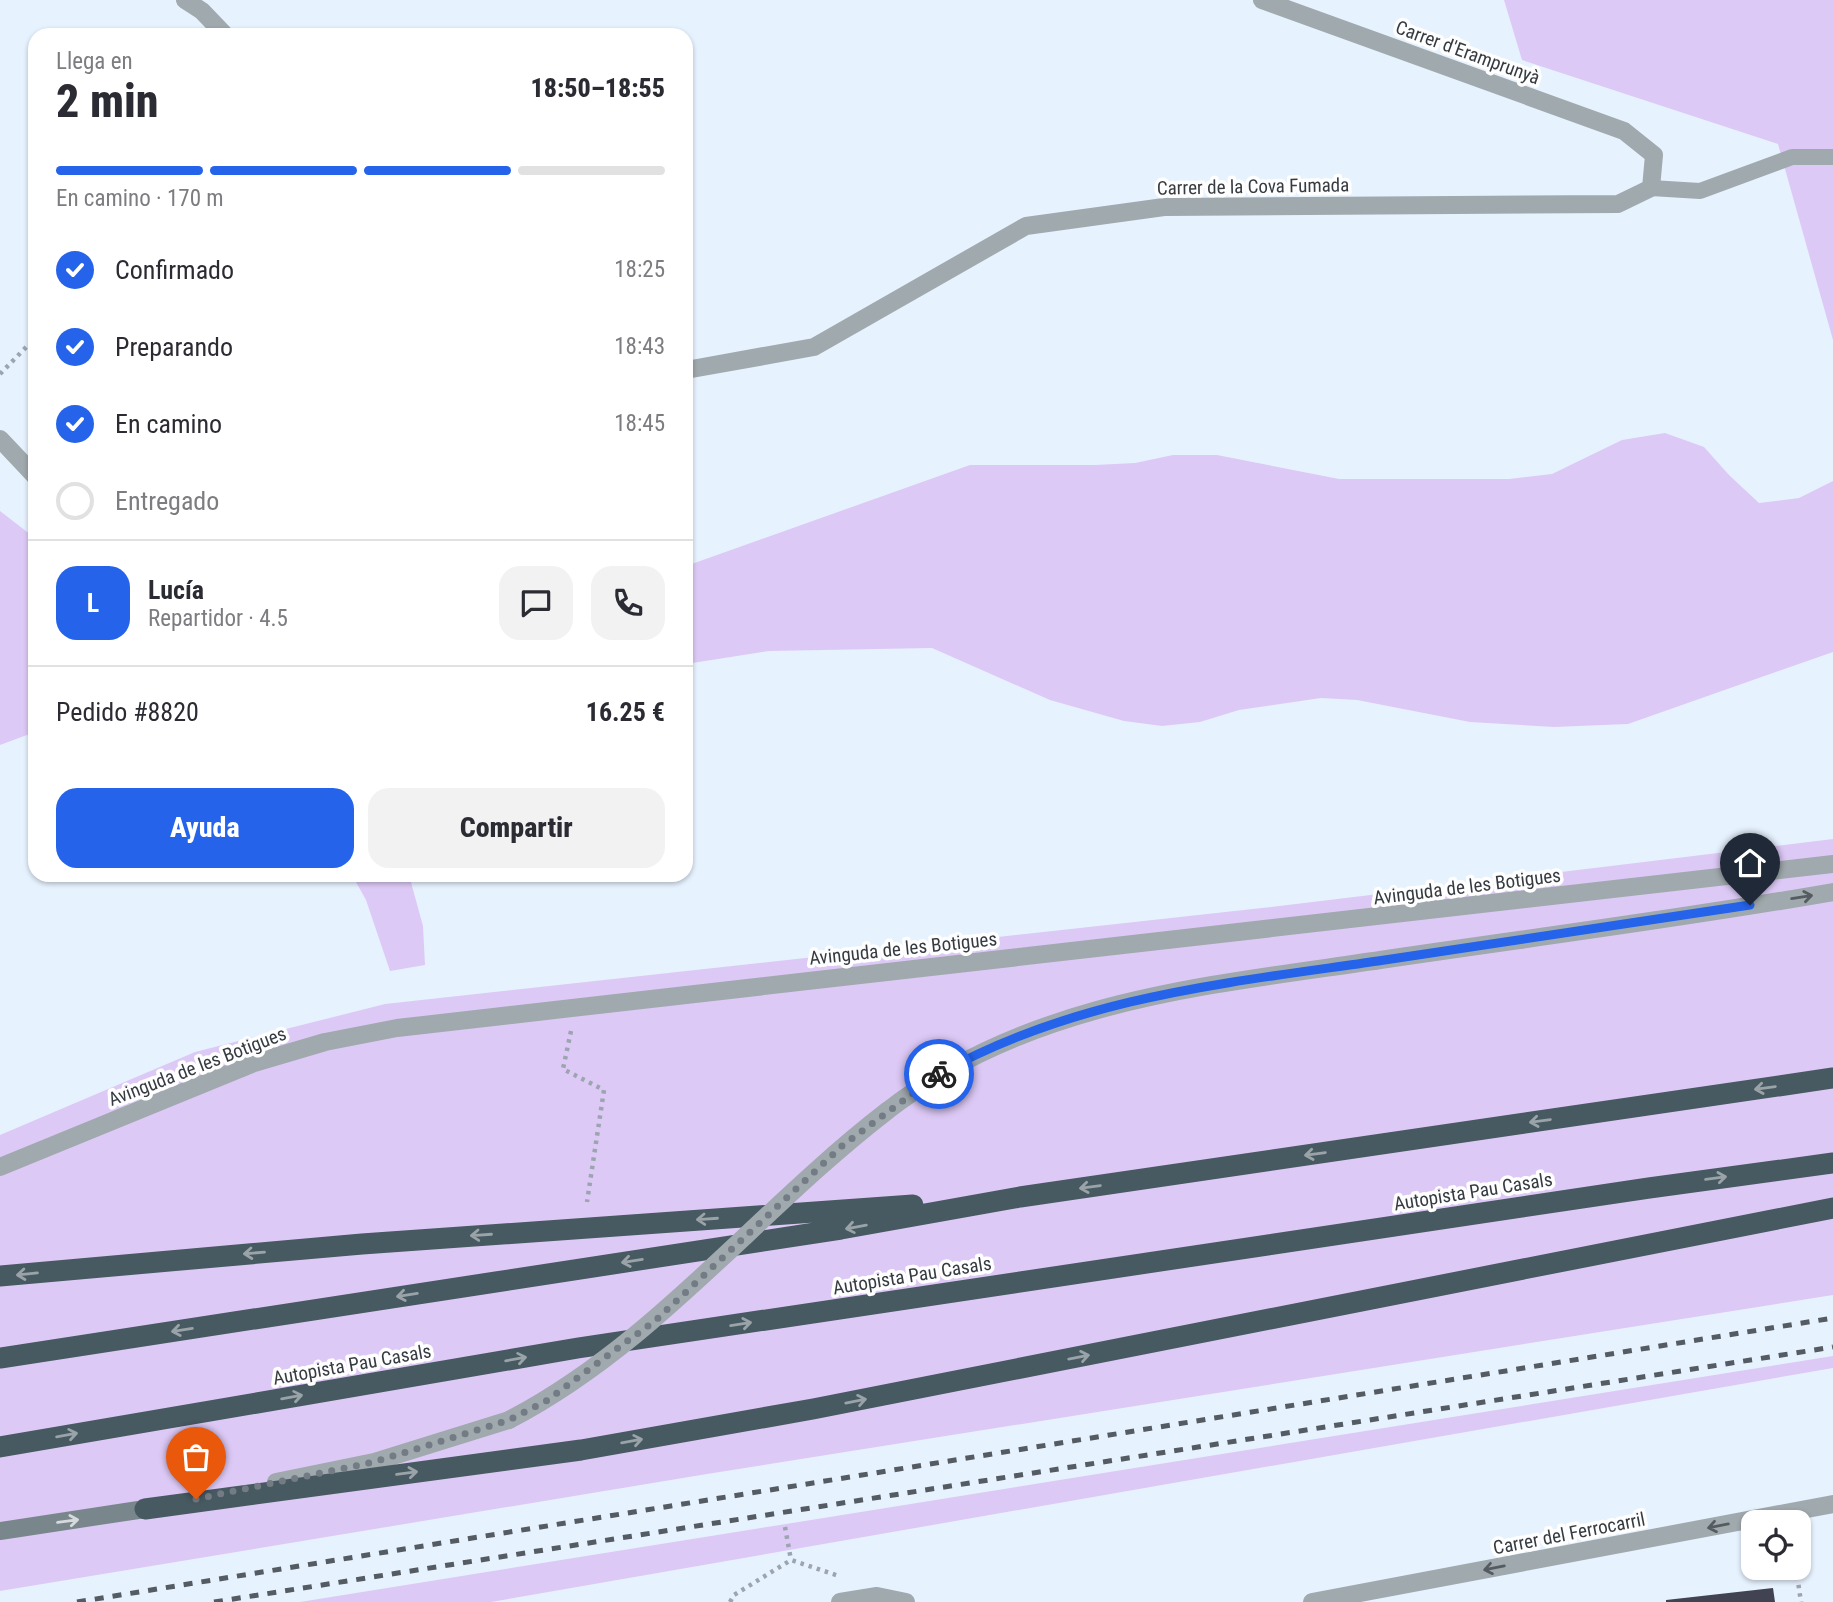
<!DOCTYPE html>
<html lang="es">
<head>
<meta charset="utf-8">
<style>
	body { margin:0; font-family:"Roboto Condensed",sans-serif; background:#f2f2f3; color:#2b2b33; height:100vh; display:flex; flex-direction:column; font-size:26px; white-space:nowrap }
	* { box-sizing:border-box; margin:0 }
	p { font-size:23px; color:#7c7c81 }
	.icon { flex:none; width:38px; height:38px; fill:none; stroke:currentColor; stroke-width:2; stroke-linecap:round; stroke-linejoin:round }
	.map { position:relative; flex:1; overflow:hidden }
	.details { position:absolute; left:28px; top:28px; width:665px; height:854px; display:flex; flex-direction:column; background:#fff; border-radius:21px; box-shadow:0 2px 5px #0004 }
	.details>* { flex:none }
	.fabs { position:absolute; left:1741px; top:1510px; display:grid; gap:14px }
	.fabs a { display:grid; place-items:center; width:70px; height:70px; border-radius:14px; background:#fff; box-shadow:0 2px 5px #0004; font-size:35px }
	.pin { position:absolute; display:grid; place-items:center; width:60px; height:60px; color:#fff; margin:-72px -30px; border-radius:50% 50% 50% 0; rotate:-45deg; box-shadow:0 0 7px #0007 }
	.pin .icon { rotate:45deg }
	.courier { position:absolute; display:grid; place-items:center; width:70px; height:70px; margin:-35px; border:5px solid #2563eb; border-radius:50%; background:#fff; color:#222; box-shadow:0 2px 9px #0007 }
	.headline em { font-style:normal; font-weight:800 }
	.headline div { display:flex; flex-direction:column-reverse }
	.headline { display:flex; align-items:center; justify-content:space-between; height:119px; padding:0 28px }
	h1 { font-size:46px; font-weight:800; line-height:52px }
	.bar { display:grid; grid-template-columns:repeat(4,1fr); gap:10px 7px; align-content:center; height:84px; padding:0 28px }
	.bar i { height:9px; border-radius:5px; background:#e1e1e2 }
	.bar .current { background:#2563eb }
	.bar p { grid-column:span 4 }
	.line { display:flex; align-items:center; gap:18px; padding:0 28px; border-top:2px solid #e1e1e2 }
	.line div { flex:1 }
	.round { display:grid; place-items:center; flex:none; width:74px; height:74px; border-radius:21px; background:#f2f2f3 }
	ol { padding:0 28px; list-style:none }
	li { display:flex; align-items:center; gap:21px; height:77px }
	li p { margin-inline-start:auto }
	li .icon { padding:7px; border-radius:50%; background:#2563eb; color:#fff; stroke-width:4 }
	li:last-child { color:#7c7c81 }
	li i { width:38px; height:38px; border:4px solid #e1e1e2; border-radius:50% }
	.action { display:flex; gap:14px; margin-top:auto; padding:14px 28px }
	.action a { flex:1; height:80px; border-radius:21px; background:#2563eb; color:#fff; font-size:28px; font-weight:800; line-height:80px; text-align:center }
	.action a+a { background:#f2f2f3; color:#2b2b33 }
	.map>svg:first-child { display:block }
</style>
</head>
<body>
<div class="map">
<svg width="1833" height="1602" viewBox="0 0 1833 1602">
	<rect width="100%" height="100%" fill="#e7f2ff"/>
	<path fill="#ddc9f6" d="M1504,0H1833V340L1778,144L1522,60Z
		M1665,433L1704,447L1729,475L1759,503L1799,498L1833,481V652L1628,724L1554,727L1470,722L1357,700L1321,698L1239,710L1200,722L1162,726L1124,721L1050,700L932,648L769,651L686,664V566L970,465H1095L1135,463L1173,455H1217L1339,479H1509L1552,474L1622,440Z
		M0,511L35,538V732L0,745Z
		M1833,839V1295L707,1474L0,1591V1135L195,1052L385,1004L1271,907Z
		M352,875H409L423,926L425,965L390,971L366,900Z
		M1833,1356V1368L491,1602H300Z"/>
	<path fill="#414352" d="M1773,1588L1775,1602H1666V1600Z"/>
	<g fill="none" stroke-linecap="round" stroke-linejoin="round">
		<path stroke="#9ca5af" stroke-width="4.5" stroke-dasharray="3.5 5" stroke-linecap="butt" d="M0,374L35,338
			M571,1031L563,1069L604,1090L587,1202
			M785,1527L791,1560
			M1796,1568L1801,1602
			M730,1602L734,1595L791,1560L839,1576"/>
		<path stroke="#a0a9ad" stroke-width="16" d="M1651,188L1700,191L1792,157H1833"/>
		<path stroke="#a0a9ad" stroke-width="18" d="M185,0L202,11L225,35
			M686,370L814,347L1026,226L1164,207L1618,204L1651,188L1654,155L1624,131L1262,0
			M0,439L35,476
			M840,1602L877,1596L906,1602
			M1312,1602L1833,1504"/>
		<path stroke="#a0a9ad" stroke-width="18" d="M887,1111C1030,999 1213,985 1387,959C1536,937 1685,918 1833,892
			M0,1167L254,1063L325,1042L397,1028L1833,864
			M276,1482L374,1462L509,1420"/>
		<path stroke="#79878c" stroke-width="18" d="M0,1531L145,1509"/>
		<path stroke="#475961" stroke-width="21" d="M0,1276L362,1244L913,1205
			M0,1358L841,1229L1020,1197L1833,1078
			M0,1447L578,1348L1649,1188L1833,1163
			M145,1509L581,1450L813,1409L1833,1208"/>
		<path stroke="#545b62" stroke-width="5" stroke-dasharray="9 9" stroke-linecap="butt" d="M77,1602L1833,1318
			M214,1602L1833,1347"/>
		<path stroke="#a0a9ad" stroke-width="18" d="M509,1420C655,1344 757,1211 887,1111"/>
	</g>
	<defs><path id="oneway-shaft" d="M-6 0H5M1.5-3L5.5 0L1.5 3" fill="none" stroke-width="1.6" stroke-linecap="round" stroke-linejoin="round" transform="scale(1.75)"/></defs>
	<g stroke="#555c61">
		<use href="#oneway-shaft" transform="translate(1802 897) rotate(-9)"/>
		<use href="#oneway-shaft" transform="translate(1718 1526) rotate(169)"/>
		<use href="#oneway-shaft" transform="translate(1494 1568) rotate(169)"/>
	</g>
	<g stroke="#99a3a8">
		<use href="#oneway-shaft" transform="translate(1765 1088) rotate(172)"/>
		<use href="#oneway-shaft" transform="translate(1540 1121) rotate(172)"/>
		<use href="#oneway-shaft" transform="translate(1315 1154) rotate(172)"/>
		<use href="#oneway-shaft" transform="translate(1716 1178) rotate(-8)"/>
		<use href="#oneway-shaft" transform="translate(1090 1187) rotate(172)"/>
		<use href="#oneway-shaft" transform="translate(707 1219) rotate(176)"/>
		<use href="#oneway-shaft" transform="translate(856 1227) rotate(170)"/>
		<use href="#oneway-shaft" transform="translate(481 1235) rotate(176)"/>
		<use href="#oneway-shaft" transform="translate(254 1253) rotate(175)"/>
		<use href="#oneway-shaft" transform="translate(632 1261) rotate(171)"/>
		<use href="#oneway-shaft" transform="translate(27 1274) rotate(174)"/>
		<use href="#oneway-shaft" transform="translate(407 1295) rotate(171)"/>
		<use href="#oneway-shaft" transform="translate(741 1324) rotate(-9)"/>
		<use href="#oneway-shaft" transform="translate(182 1330) rotate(171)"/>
		<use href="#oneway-shaft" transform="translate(1079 1357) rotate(-11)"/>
		<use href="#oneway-shaft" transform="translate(516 1359) rotate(-10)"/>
		<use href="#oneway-shaft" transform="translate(292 1397) rotate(-10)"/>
		<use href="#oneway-shaft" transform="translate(856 1401) rotate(-11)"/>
		<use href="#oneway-shaft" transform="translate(67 1435) rotate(-10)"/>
		<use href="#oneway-shaft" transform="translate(632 1441) rotate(-10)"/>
		<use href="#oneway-shaft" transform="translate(407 1473) rotate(-8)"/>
	</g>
	<use stroke="#d6dadc" href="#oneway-shaft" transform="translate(68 1521) rotate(-8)"/>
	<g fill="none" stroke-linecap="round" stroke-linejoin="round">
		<path stroke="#737b84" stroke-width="7" stroke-dasharray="0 12.6" d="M196,1499L374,1462L509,1420L546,1401L656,1320L842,1146L939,1074"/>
		<path stroke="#2563eb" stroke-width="9" d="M939,1074C1076,997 1226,983 1378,961C1502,943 1626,924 1750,905"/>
	</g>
	<g text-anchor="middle" stroke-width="7" stroke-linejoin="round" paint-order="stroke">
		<g font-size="19" fill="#353b41" stroke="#fefefe">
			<text transform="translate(1468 52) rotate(20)" y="7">Carrer d'Eramprunyà</text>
			<text transform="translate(1253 186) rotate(-1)" y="7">Carrer de la Cova Fumada</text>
			<text transform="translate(1467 886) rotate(-7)" y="7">Avinguda de les Botigues</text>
			<text transform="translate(903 948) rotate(-6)" y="7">Avinguda de les Botigues</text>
			<text transform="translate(197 1066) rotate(-21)" y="7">Avinguda de les Botigues</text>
			<text transform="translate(1473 1191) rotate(-9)" y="7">Autopista Pau Casals</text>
			<text transform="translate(912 1275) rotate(-9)" y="7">Autopista Pau Casals</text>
			<text transform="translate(352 1364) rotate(-10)" y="7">Autopista Pau Casals</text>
			<text transform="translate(1569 1533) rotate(-11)" y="7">Carrer del Ferrocarril</text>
		</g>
	</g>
</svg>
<div class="fabs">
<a><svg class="icon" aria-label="locate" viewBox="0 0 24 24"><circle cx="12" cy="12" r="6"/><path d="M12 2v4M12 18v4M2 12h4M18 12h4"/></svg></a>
</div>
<div class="pin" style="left:196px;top:1499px;background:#ea580c"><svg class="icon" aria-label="bag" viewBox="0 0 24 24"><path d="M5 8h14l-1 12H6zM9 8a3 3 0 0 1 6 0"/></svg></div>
<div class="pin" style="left:1750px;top:905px;background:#1f2937"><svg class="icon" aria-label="home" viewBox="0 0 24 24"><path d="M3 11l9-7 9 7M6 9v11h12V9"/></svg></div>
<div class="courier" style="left:939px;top:1074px"><svg class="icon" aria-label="bike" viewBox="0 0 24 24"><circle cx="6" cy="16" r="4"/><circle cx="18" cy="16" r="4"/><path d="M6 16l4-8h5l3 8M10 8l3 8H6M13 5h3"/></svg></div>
<section class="details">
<div class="headline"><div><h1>2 min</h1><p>Llega en</p></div><em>18:50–18:55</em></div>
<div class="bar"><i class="current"></i><i class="current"></i><i class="current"></i><i></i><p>En camino · 170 m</p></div>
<ol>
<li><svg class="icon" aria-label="check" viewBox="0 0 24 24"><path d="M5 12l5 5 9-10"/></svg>Confirmado<p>18:25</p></li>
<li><svg class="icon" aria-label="check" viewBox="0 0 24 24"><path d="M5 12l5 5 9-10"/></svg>Preparando<p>18:43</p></li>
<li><svg class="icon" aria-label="check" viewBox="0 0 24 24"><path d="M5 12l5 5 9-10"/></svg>En camino<p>18:45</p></li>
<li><i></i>Entregado</li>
</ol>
<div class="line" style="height:126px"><b class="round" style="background:#2563eb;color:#fff">L</b><div><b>Lucía</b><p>Repartidor · 4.5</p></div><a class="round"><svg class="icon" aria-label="chat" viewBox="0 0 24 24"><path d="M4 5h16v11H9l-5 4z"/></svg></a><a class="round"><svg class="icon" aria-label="phone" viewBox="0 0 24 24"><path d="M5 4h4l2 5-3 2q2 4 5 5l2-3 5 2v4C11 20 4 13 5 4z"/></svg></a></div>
<div class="line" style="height:91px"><div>Pedido #8820</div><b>16.25 €</b></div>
<div class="action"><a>Ayuda</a><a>Compartir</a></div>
</section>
</div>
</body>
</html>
